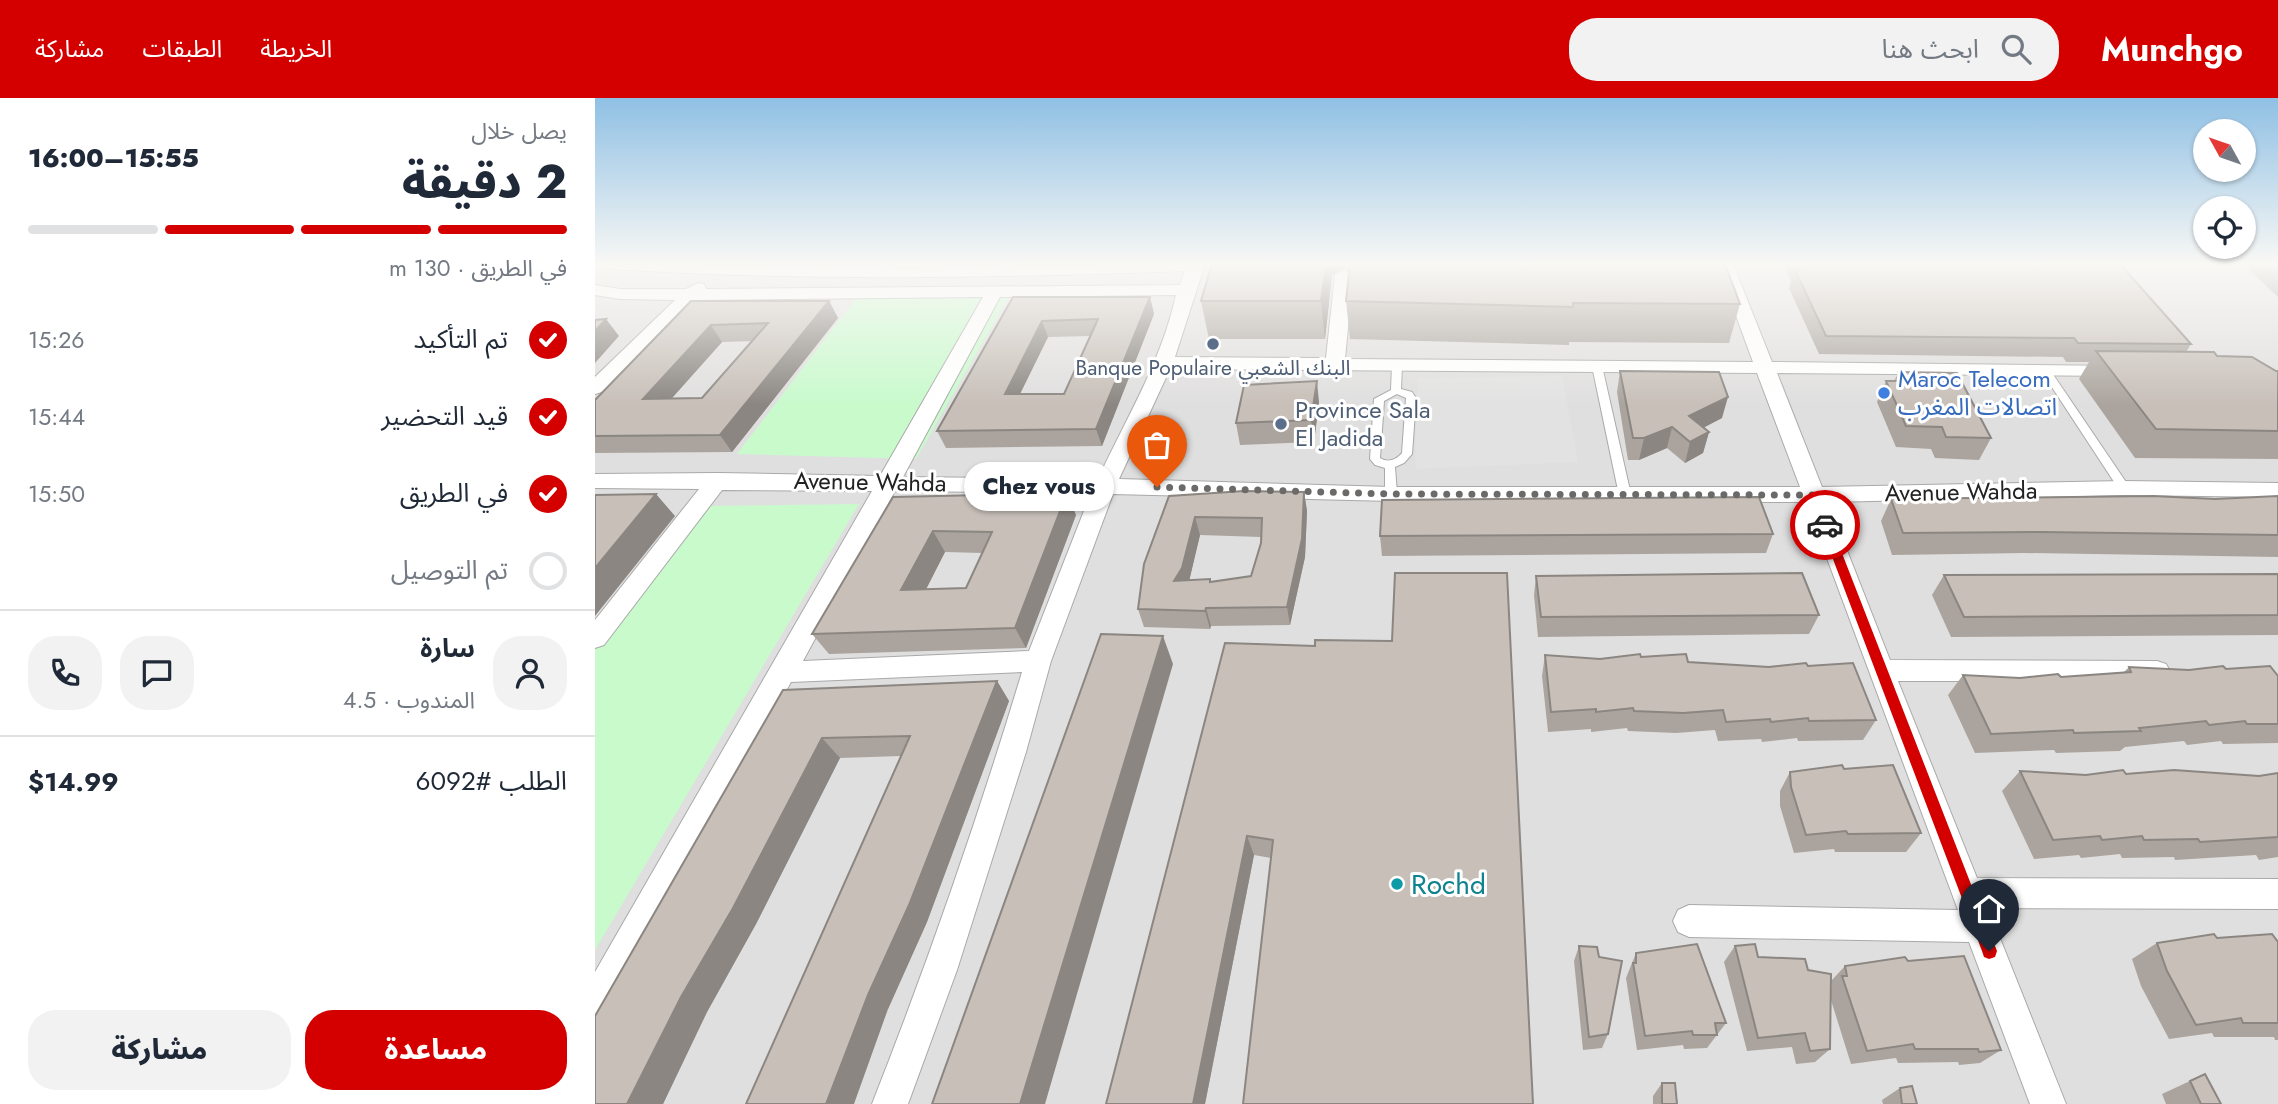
<!DOCTYPE html>
<html lang="ar">
<head>
<meta charset="utf-8">
<style>
	body { margin:0; font-family:Jost,"Noto Sans Arabic",sans-serif; background:#f2f2f3; color:#1f2937; direction:rtl; height:100vh; display:flex; flex-direction:column; font-size:26px; white-space:nowrap }
	* { box-sizing:border-box; margin:0 }
	p { font-size:23px; color:#747a83 }
	.icon { flex:none; width:38px; height:38px; fill:none; stroke:currentColor; stroke-width:2; stroke-linecap:round; stroke-linejoin:round }
	.map { position:relative; flex:1; overflow:hidden; direction:ltr }
	.side { display:flex; flex-direction:column; background:#fff; width:595px }
	.side>* { flex:none }
	.needle { width:46px; rotate:310deg }
	.tools { position:absolute; left:1598px; top:21px; display:grid; gap:14px }
	.tools a { display:grid; place-items:center; width:63px; height:63px; border-radius:50%; background:#fff; box-shadow:0 2px 5px #0004; font-size:35px }
	.pin { position:absolute; display:grid; place-items:center; width:60px; height:60px; color:#fff; margin:-72px -30px; border-radius:50% 50% 50% 0; rotate:-45deg; box-shadow:0 0 7px #0007 }
	.pin .icon { rotate:45deg }
	.courier { position:absolute; display:grid; place-items:center; width:70px; height:70px; margin:-35px; border:5px solid #d40000; border-radius:50%; background:#fff; color:#222; box-shadow:0 2px 9px #0007 }
	.bubble { position:absolute; height:49px; border-radius:24px; background:#fff; box-shadow:0 2px 5px #0004; font-size:23px; font-weight:800; line-height:49px; text-align:center; direction:rtl }
	.summary em { font-style:normal; font-weight:800 }
	.summary div { display:flex; flex-direction:column-reverse }
	.summary { display:flex; align-items:center; justify-content:space-between; height:119px; padding:0 28px }
	h1 { font-size:46px; font-weight:800; line-height:52px }
	.bar { display:grid; grid-template-columns:repeat(4,1fr); gap:10px 7px; align-content:center; height:84px; padding:0 28px }
	.bar i { height:9px; border-radius:5px; background:#e0e1e3 }
	.bar .on { background:#d40000 }
	.bar p { grid-column:span 4 }
	.line { display:flex; align-items:center; gap:18px; padding:0 28px; border-top:2px solid #e0e1e3 }
	.line div { flex:1 }
	.round { display:grid; place-items:center; flex:none; width:74px; height:74px; border-radius:28px; background:#f2f2f3 }
	ol { padding:0 28px; list-style:none }
	li { display:flex; align-items:center; gap:21px; height:77px }
	li p { margin-inline-start:auto }
	li .icon { padding:7px; border-radius:50%; background:#d40000; color:#fff; stroke-width:4 }
	li:last-child { color:#747a83 }
	li i { width:38px; height:38px; border:4px solid #e0e1e3; border-radius:50% }
	.primary-button { display:flex; gap:14px; margin-top:auto; padding:14px 28px }
	.primary-button a { flex:1; height:80px; border-radius:28px; background:#d40000; color:#fff; font-size:28px; font-weight:800; line-height:80px; text-align:center }
	.primary-button a+a { background:#f2f2f3; color:#1f2937 }
	header { display:flex; align-items:center; gap:42px; box-sizing:border-box; height:98px; padding:0 35px; background:#d40000; color:#fff }
	header strong { font-size:33px }
	nav { display:flex; gap:38px; margin-inline-start:auto; font-size:24px }
	.search { width:490px; height:63px; background:#f2f2f3; display:flex; align-items:center; gap:18px; box-sizing:border-box; padding:0 24px; border-radius:28px; color:#747a83; font-size:26px }
	main { display:flex; flex:1; min-height:0 }
	.map>svg:first-child { display:block }
</style>
</head>
<body>
<header>
<strong>Munchgo</strong>
<div class="search"><svg class="icon" aria-label="search" viewBox="0 0 24 24"><circle cx="10" cy="10" r="6"/><path d="M15 15l6 6"/></svg>ابحث هنا</div>
<nav><a>الخريطة</a><a>الطبقات</a><a>مشاركة</a></nav>
</header>
<main>
<div class="map">
<svg width="1683" height="1006" viewBox="0 0 1683 1006">
	<rect width="100%" height="100%" fill="#f2efe9"/>
	<path fill="#e0dfdf" d="M0,166H1683V1006H0Z"/>
	<path fill="#c8facc" d="M299,166H441L438,172L293,173Z
		M262,199L413,200L321,361L142,356Z
		M264,406L0,852V551L110,408Z"/>
	<path fill="#e2e2e2" d="M967,278L983,364L820,371L823,280Z"/>
	<g fill="none" stroke-linecap="round" stroke-linejoin="round">
		<defs>
			<path id="lane" d="M283,166H292L283,177H277L276,175Z
				M802,264L807,267L806,291L817,294L821,300L817,356L809,365L800,369L802,396L796,400L790,396V370L780,367L775,361L779,301L796,292L797,267ZM802,296L811,300L807,355C801,362 793,365 785,360L789,303Z
				M1002,265L1007,268L1036,397L1030,401L1024,397L997,268Z
				M1450,268L1453,269L1533,387L1534,390L1533,393H1525L1445,271Z"/>
			<path id="street" d="M8,166L309,170L610,166L580,259L731,260L740,177L749,172L758,177L750,261L1158,264L1122,166H1138L1177,264L1528,268L1531,272L1528,276L1521,278L1182,275L1227,389L1529,383L1683,385V399L1529,397L1233,404L1295,562L1562,563L1571,566L1575,573L1571,580L1562,583H1303L1382,780L1683,781V811L1393,810L1471,1006H1435L1374,844L1094,839L1083,834L1078,823L1083,812L1094,807L1363,812L1211,404L796,403L518,396L456,563L431,654L362,872L313,1006H277C333,864 383,720 427,574L196,584L12,918L0,923V874L277,393L127,392L9,547L0,550V522L104,391L0,390V376L123,375L285,378L388,199L101,202L7,294L0,296V279L80,202L25,201L0,197V187L25,191H91L103,185L109,186L111,191L585,187L590,173C399,180 208,183 16,171ZM581,197C567,262 531,321 503,381L308,379L405,199ZM575,271L1162,275L1205,389H796L524,381ZM300,393L496,395L434,553L208,563Z"/>
		</defs>
		<use href="#lane" stroke="#a9a9a9" stroke-width="2"/>
		<use href="#street" stroke="#a9a9a9" stroke-width="2"/>
		<use href="#lane" fill="#fff" fill-rule="evenodd"/>
		<use href="#street" fill="#fff" fill-rule="evenodd"/>
	</g>
	<path fill="#aba49e" fill-rule="evenodd" d="M617,166H1130L1145,206L1134,245L974,244V247L755,241L751,203L754,173L750,170L737,177L730,241H614L606,203Z
		M1188,166H1525L1596,246L1591,254L1622,258L1683,273V361L1540,360L1484,281L1494,264H1471L1468,259L1224,256L1194,190L1196,184Z
		M1648,166H1683V199Z
		M418,199H555L559,216L507,348L351,350L342,333ZM495,238L469,296H425L453,239Z
		M96,203H234L243,220L137,354L0,355V302ZM158,243L107,300L76,301L127,244Z
		M1025,273L1127,320L1109,329L1114,334L1108,355L1090,365L1072,350L1044,362H1033L1022,294Z
		M1304,274L1396,340L1384,362L1340,360L1336,351L1301,349L1282,304L1291,283H1299Z
		M724,304L719,344L645,347L641,325Z
		M709,394L712,413L710,459L695,527L616,528L615,531L549,529L543,511L574,398ZM605,437L666,439V445L656,478L616,484L615,481L594,482Z
		M1683,398V459L1430,455L1297,457L1286,423L1296,401H1620Z
		M298,399L481,417L431,550L234,556L217,536ZM350,454L387,455L371,490L331,491Z
		M1178,436L1171,455L787,458L785,438Z
		M1683,476V537L1356,539L1337,497L1349,477Z
		M941,478L1224,517L1214,536L943,539L939,497Z
		M630,545L938,1006L676,760L659,757L610,1006Z
		M950,557L1005,561L1046,559L1093,564L1174,569L1213,568L1281,622L1268,642L1203,643L1202,640L1167,644L1166,641L1123,643L1120,632L1081,635L1033,633L1032,630L996,634V631L953,634L947,578Z
		M1534,569L1594,572L1631,571L1683,578V645L1628,646L1626,643L1592,647L1589,643L1530,649L1525,653L1461,655L1459,652L1380,655L1353,597L1368,577L1425,580L1466,579L1529,574Z
		M402,583L414,603L332,824L293,911L306,658L245,660L161,826L112,914L68,1006H0L188,592Z
		M1249,671L1326,735L1311,754H1240L1239,751L1199,755L1185,708V693L1195,674Z
		M1425,673L1491,677L1531,676L1664,678L1683,675V759L1664,762L1661,757L1580,762L1579,759L1527,760L1525,756L1486,760L1484,757L1439,761L1407,693Z
		M1622,840L1683,844V942H1680L1679,939H1619L1617,935L1574,941L1546,888L1537,861L1562,845Z
		M984,848L1013,936L1007,950L988,952L979,863Z
		M1140,848L1163,859L1213,872L1235,891L1237,889L1236,883L1250,868L1313,863L1406,952L1385,965L1364,967L1363,964L1303,965L1301,960L1256,966L1235,899V951L1220,964L1201,966L1197,949L1152,953L1129,864Z
		M1041,855L1131,925L1112,950L1089,951L1088,947L1042,952L1031,880Z
		M1610,976L1626,1006H1571L1567,996Z
		M1067,985L1082,1006H1058V998Z
		M1305,990L1322,1006H1288L1287,1002Z"/>
	<path fill="#8b8681" d="M731,166H750V170L737,177L730,241L726,203Z
		M555,199L559,216L507,348L501,331Z
		M234,203L243,220L137,354L125,337Z
		M11,221L24,238L0,265V233Z
		M447,223L453,239L417,312L410,296Z
		M116,227L127,244L61,318L48,301Z
		M722,283L724,304L719,344L716,322Z
		M1133,299L1127,320L1089,340L1094,318Z
		M1077,329L1072,350L1044,362L1049,340Z
		M1114,334L1108,355L1090,365L1095,344Z
		M709,394L712,413L710,459L695,527L692,509Z
		M472,395L481,417L431,550L420,530Z
		M61,396L80,418L0,518V470Z
		M600,419L605,437L593,488L579,483Z
		M338,433L350,454L320,513L306,492Z
		M611,510L616,528L615,531L610,513Z
		M568,538L578,566L450,1006H425Z
		M402,583L414,603L332,824L293,911L259,1006H231L273,897Z
		M227,640L245,660L161,826L112,914L68,1006H32L86,899Z
		M652,738L659,757L610,1006H598Z"/>
	<path fill="#c7bfb8" stroke="#8b8681" stroke-width="2" fill-rule="evenodd" d="M617,166H731L726,203H606Z
		M755,166H1130L1145,206L978,205V209L751,203Z
		M1202,166H1525L1596,246L1483,245L1479,240L1231,238L1200,172H1205Z
		M418,199H555L501,331L342,333ZM503,221L469,296H410L447,223Z
		M96,203H234L125,337L0,338V302ZM173,225L107,300L48,301L116,227Z
		M11,221L0,233V222Z
		M1501,253L1619,254L1622,258L1657,259L1681,273H1683V333L1561,331Z
		M1025,273L1124,274L1133,299L1094,318L1114,334L1095,344L1077,329L1049,340H1038Z
		M1304,274L1362,275L1396,340L1351,339L1347,329L1311,328L1291,283H1308Z
		M722,283L716,322L641,325L649,287Z
		M649,393L709,394L707,441L692,509L611,510L610,513L543,511L549,466L574,398ZM600,419L667,420L666,445L656,478L615,484V481L579,483L587,470Z
		M472,395L420,530L217,536L298,399ZM338,433L397,434L371,490L306,492Z
		M61,396L0,470V397Z
		M1558,398L1620,401L1683,398V437L1445,434L1308,435L1296,401Z
		M1164,399L1178,436L785,438L787,402Z
		M800,475H912L938,1006H648L678,742L652,738L598,1006H511L630,545L720,548V542L797,543Z
		M1207,475L1224,517L946,519L941,478Z
		M1683,476V517L1369,519L1349,477Z
		M506,536L568,538L425,1006H337Z
		M1045,556L1046,559L1091,556L1093,564L1174,569L1211,565L1213,568L1258,565L1281,622L1214,623L1213,620L1176,624L1175,621L1131,624L1128,612L1088,615L1039,613L1038,610L1001,614V611L956,614L950,557L1005,561Z
		M1628,568L1631,571L1675,568L1683,578V626H1652L1650,623L1614,627L1611,623L1544,630L1546,633L1479,635L1478,632L1396,636L1368,577L1425,580L1463,576L1466,579L1536,574L1534,569L1594,572Z
		M402,583L314,807L273,897L231,1006H151L315,638L227,640L138,810L86,899L32,1006H0V918L188,592Z
		M1247,667L1249,671L1298,667L1326,735L1253,736L1251,733L1211,737L1196,689L1195,674Z
		M1528,672L1531,676L1579,672L1664,678L1683,675V739L1605,744L1603,741L1549,742L1547,738L1507,742L1505,738L1458,742L1425,673L1491,677Z
		M1619,836L1622,840L1677,836L1683,844V925H1648L1646,920L1601,927L1572,873L1562,845Z
		M1102,846L1131,925H1120L1122,937H1098L1097,933L1050,938L1038,865H1041V855Z
		M1160,846L1163,859L1210,861L1213,872L1236,876L1235,951L1215,953L1210,935L1163,940L1140,848Z
		M984,848L1002,849L1004,859L1027,863L1013,936L994,939Z
		M1369,858L1406,952L1384,954L1383,951H1320L1318,946L1272,953L1247,878H1252L1250,868L1310,859L1313,863Z
		M1610,976L1626,1006H1606L1595,983Z
		M1067,985H1080L1082,1006H1067Z
		M1317,988L1322,1006H1307L1305,990Z"/>
	<linearGradient id="sky" x2="0" y2="1"><stop stop-color="#8fc0e4"/><stop offset="0.54" stop-color="#f9f8f5"/><stop offset="1" stop-color="#f9f8f5" stop-opacity="0"/></linearGradient>
	<rect width="1683" height="307" fill="url(#sky)"/>
	<path fill="#d40000" d="M1230,424L1236,427L1402,853L1400,859L1394,861L1389,859L1387,853L1225,427Z"/>
	<g fill="none" stroke-linecap="round" stroke-linejoin="round">
		<path stroke="#6b6a68" stroke-width="7" stroke-dasharray="0 12.6" d="M562,389L796,396L1219,397L1230,427"/>
	</g>
	<g fill="#5c6f8a" stroke="#fff" stroke-width="2.5">
		<circle cx="618" cy="246" r="7"/>
		<circle cx="686" cy="326" r="7"/>
	</g>
	<circle fill="#3f7fe0" stroke="#fff" stroke-width="2.5" cx="1289" cy="295" r="7"/>
	<circle fill="#0f9aa8" stroke="#fff" stroke-width="2.5" cx="802" cy="786" r="7"/>
	<g text-anchor="middle" stroke-width="6" stroke-linejoin="round" paint-order="stroke">
		<g font-size="21" fill="#4e5e75" stroke="#fff">
			<text x="618" y="277">Banque Populaire البنك الشعبي</text>
		</g>
		<g font-size="24" fill="#366cbe" stroke="#fff" text-anchor="start">
			<text x="1303" y="289">Maroc Telecom<tspan x="1303" dy="28">اتصالات المغرب</tspan></text>
		</g>
		<g font-size="24" fill="#4e5e75" stroke="#fff" text-anchor="start">
			<text x="700" y="320">Province Sala<tspan x="700" dy="28">El Jadida</tspan></text>
		</g>
		<g font-size="24" fill="#222" stroke="#fff">
			<text transform="translate(275 384) rotate(1)" y="8">Avenue Wahda</text>
			<text transform="translate(1366 394) rotate(-1)" y="8">Avenue Wahda</text>
		</g>
		<g font-size="28" fill="#0d838f" stroke="#fff" text-anchor="start">
			<text x="816" y="796">Rochd</text>
		</g>
	</g>
</svg>
<div class="tools">
<a><svg class="needle" viewBox="-14 -14 28 28"><path d="M0-13l5 13h-10z" fill="#e53935"/><path d="M0 13l5-13h-10z" fill="#747a83"/></svg></a>
<a><svg class="icon" aria-label="locate" viewBox="0 0 24 24"><circle cx="12" cy="12" r="6"/><path d="M12 2v4M12 18v4M2 12h4M18 12h4"/></svg></a>
</div>
<div class="pin" style="left:562px;top:389px;background:#ea580c"><svg class="icon" aria-label="bag" viewBox="0 0 24 24"><path d="M5 8h14l-1 12H6zM9 8a3 3 0 0 1 6 0"/></svg></div>
<div class="pin" style="left:1394px;top:853px;background:#1f2937"><svg class="icon" aria-label="home" viewBox="0 0 24 24"><path d="M3 11l9-7 9 7M6 9v11h12V9"/></svg></div>
<div class="courier" style="left:1230px;top:427px"><svg class="icon" aria-label="car" viewBox="0 0 24 24"><path d="M5 17H2v-5l4-1 3-4h7l3 4 3 1v5h-3M9 17h6M6 11h13"/><circle cx="7" cy="17" r="2"/><circle cx="17" cy="17" r="2"/></svg></div>
<div class="bubble" style="left:369px;top:364px;width:150px">Chez vous</div>
</div>
<section class="side">
<div class="summary"><div><h1>2 دقيقة</h1><p>يصل خلال</p></div><em>15:55–16:00</em></div>
<div class="bar"><i class="on"></i><i class="on"></i><i class="on"></i><i></i><p>في الطريق · 130 m</p></div>
<ol>
<li><svg class="icon" aria-label="check" viewBox="0 0 24 24"><path d="M5 12l5 5 9-10"/></svg>تم التأكيد<p>15:26</p></li>
<li><svg class="icon" aria-label="check" viewBox="0 0 24 24"><path d="M5 12l5 5 9-10"/></svg>قيد التحضير<p>15:44</p></li>
<li><svg class="icon" aria-label="check" viewBox="0 0 24 24"><path d="M5 12l5 5 9-10"/></svg>في الطريق<p>15:50</p></li>
<li><i></i>تم التوصيل</li>
</ol>
<div class="line" style="height:126px"><a class="round"><svg class="icon" aria-label="person" viewBox="0 0 24 24"><circle cx="12" cy="8" r="4"/><path d="M4 21q1-7 8-7t8 7"/></svg></a><div><b>سارة</b><p>المندوب · 4.5</p></div><a class="round"><svg class="icon" aria-label="chat" viewBox="0 0 24 24"><path d="M4 5h16v11H9l-5 4z"/></svg></a><a class="round"><svg class="icon" aria-label="phone" viewBox="0 0 24 24"><path d="M5 4h4l2 5-3 2q2 4 5 5l2-3 5 2v4C11 20 4 13 5 4z"/></svg></a></div>
<div class="line" style="height:91px"><div>الطلب #6092</div><b>$14.99</b></div>
<div class="primary-button"><a>مساعدة</a><a>مشاركة</a></div>
</section>
</main>
</body>
</html>
